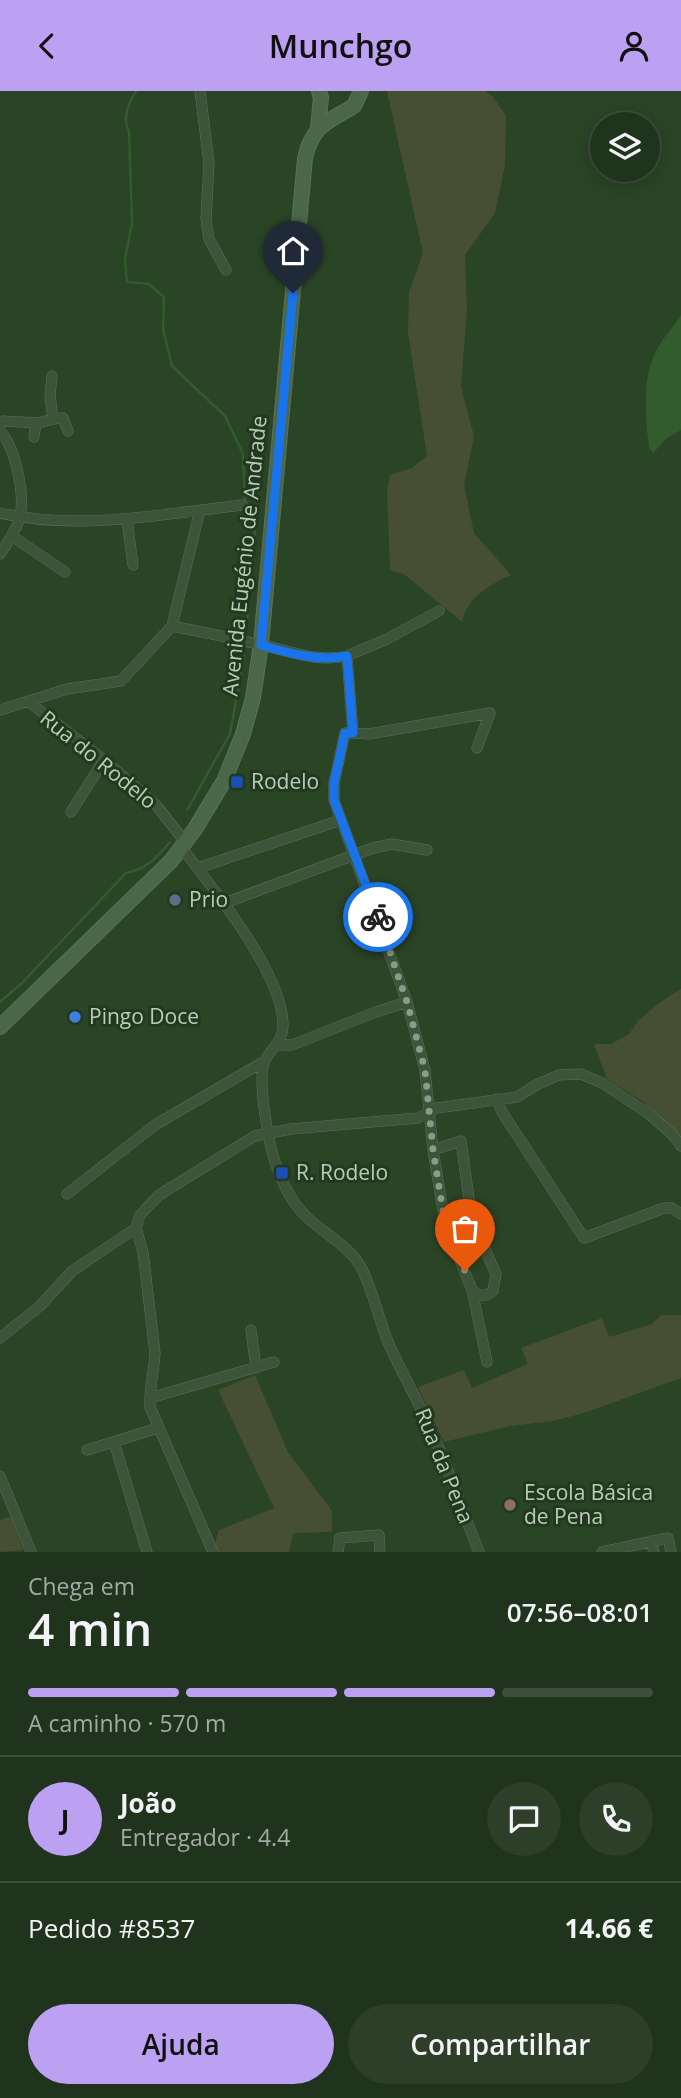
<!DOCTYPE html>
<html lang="pt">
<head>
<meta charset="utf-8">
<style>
	body { margin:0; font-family:"Open Sans",sans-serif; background:#2d3f29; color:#f1f3f6; height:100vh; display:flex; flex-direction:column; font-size:26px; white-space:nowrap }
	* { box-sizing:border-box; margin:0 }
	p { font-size:23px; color:#a2aaa3 }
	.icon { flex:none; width:38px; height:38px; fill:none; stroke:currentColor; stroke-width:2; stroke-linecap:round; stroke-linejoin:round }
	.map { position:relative; height:1461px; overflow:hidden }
	.panel { display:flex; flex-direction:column; background:#20331c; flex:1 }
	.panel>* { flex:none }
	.fabs { position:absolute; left:590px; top:21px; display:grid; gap:14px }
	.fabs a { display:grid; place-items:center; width:70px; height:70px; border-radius:50%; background:#20331c; box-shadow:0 4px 18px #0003,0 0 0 2px #3d4e3b; font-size:35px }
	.pin { position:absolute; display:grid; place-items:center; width:60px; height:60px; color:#fff; margin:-72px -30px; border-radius:50% 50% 50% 0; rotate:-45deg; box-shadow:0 0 7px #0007 }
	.pin .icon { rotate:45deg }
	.courier { position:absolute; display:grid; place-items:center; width:70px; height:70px; margin:-35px; border:5px solid #1a73e8; border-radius:50%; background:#fff; color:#222; box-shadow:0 2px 9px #0007 }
	.headline em { font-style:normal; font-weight:600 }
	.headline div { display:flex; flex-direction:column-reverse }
	.headline { display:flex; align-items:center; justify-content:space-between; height:119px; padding:0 28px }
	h1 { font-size:46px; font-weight:600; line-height:52px }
	.bar { display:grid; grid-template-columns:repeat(4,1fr); gap:10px 7px; align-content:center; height:84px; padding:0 28px }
	.bar i { height:9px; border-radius:5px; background:#3d4e3b }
	.bar .selected { background:#bca0f2 }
	.bar p { grid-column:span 4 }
	.line { display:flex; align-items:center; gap:18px; padding:0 28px; border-top:2px solid #3d4e3b }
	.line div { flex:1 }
	.round { display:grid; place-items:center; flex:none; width:74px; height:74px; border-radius:37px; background:#2d3f29 }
	.cta { display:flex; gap:14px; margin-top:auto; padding:14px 28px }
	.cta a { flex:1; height:80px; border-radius:42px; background:#bca0f2; color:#111; font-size:28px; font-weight:600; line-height:80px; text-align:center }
	.cta a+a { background:#2d3f29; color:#f1f3f6 }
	header { display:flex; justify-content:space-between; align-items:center; height:91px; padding:0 28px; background:#bca0f2; color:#111; font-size:32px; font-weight:600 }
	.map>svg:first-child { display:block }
</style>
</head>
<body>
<header><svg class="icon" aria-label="back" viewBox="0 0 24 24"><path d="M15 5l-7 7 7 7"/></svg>Munchgo<svg class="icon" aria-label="person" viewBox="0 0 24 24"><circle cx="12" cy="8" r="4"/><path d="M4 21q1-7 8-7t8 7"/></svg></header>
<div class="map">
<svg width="681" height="1461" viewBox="0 0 681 1461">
	<rect width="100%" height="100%" fill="#2a4426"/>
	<path fill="#474f32" d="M387,0H485L493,6L506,25L505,74L495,122L465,164L467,218L461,296L474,345L464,394L474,442L511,484C489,494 468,506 462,531L404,483L390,479L387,399L390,384L412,377L427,365L408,242L409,201L423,162Z
		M681,898V1046L642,1010L607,988L594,953H611L629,943L638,930L660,911Z
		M661,1224H681V1287L584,1322L553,1330L510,1335L444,1351L418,1296L464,1279L472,1297L528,1273L521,1257L602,1227L609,1246L652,1233Z
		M255,1284L288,1361L332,1420V1441L293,1442L289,1461H212L219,1439L274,1417L218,1299Z
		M11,1425L23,1459L0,1461V1429Z"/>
	<path fill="#325c2d" d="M681,224V339L666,348L653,362L649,357C646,326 641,290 656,260C662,248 673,236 681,224Z"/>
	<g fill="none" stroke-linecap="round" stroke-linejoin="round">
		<path stroke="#325c2d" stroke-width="2.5" d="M136,0C128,14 122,26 129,41L132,132L125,168L127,191L149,193L164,206L163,238L172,275L225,325L243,363L245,410
			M246,418L255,440L247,530
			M187,719L230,643L244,564
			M0,911L22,892L126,782C147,778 156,767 170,751"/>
		<defs>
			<path id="street" d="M200,0L209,72L206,128L209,148L226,179
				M53,328L63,327L68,340
				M0,332L3,330L38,332L53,328L50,304L52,285
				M0,340C16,357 26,407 19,429C15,441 7,453 0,463
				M34,346L36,332
				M0,422C81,440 162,423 243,414
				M127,429L133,474
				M12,445L65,481
				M172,535C200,541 229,546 257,553C287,559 316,572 347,565L353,642L369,643L490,622L477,657
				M347,565L387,548L439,520
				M29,611L104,669L156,714L186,752
				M0,619L67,598L121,590L172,535L200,419
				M353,642H345L334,692V709L407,911L425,979L433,1059L445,1132L472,1199L487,1271
				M71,721L104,669
				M182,757C213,798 283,882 283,934C283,952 271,956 265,970C256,988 270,1061 278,1079C284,1094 290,1108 301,1120C320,1142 348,1152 362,1178C375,1204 379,1232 391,1258C405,1288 422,1317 435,1348C451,1385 464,1423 479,1461
				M198,777L341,729
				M225,812L373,757L392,753L427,759
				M278,954H292L376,921L407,911
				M497,1008L502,1021L584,1147L664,1117H672L681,1123
				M433,1059L461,1050L472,1129L496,1183L493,1200L487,1204H478L472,1199
				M67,1103L155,1034L265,970
				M136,1137L143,1161L155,1262C154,1281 149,1297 150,1316L213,1461
				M251,1239L256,1277
				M0,1247L40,1215L72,1180L136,1137L140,1124L159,1104L255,1045L291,1038L418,1027L437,1017L517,1006L538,993L559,984L581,983L602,992L649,1023L672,1043L681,1055
				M150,1307L274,1271
				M114,1351L147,1461
				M87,1359L158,1337
				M0,1385L31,1461
				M651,1450L654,1461
				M338,1461L340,1447L379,1444L380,1461
				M602,1461L668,1447L671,1461"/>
			<path id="secondary" d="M318,36L321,7L319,0
				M0,936L171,770L195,738L224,690L243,643L253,607L261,553L305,67C313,33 328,31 354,15L361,0"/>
		</defs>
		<use href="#street" stroke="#5b7159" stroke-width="11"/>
		<use href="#secondary" stroke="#5b7159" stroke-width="16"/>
		<use href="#street" stroke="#3d543b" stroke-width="10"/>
		<use href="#secondary" stroke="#4b6749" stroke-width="14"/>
	</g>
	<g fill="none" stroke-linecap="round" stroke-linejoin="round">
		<path stroke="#889d85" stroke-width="7" stroke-dasharray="0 12.6" d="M378,826L407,911L425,979L433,1059L445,1132L465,1180"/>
		<path stroke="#1a73e8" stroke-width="9" d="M293,202L261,554C288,562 319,571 347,565L353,642H345L334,692V709L378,826"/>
	</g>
	<g fill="#1a4fb4" stroke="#22391f" stroke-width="2.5">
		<rect x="230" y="684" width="14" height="14" rx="3.5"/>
		<rect x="275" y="1075" width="14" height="14" rx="3.5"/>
	</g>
	<circle fill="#5c6f8a" stroke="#22391f" stroke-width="2.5" cx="175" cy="809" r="7"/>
	<circle fill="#3f7fe0" stroke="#22391f" stroke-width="2.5" cx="75" cy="926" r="7"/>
	<circle fill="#8d6e63" stroke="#22391f" stroke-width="2.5" cx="510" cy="1414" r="7"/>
	<g text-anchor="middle" stroke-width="6" stroke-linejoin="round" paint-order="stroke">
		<g font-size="21" fill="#bacdb8" stroke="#22391f">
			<text transform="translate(245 465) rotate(-84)" y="7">Avenida Eugénio de Andrade</text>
			<text transform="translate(98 669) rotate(39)" y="7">Rua do Rodelo</text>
			<text transform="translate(444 1375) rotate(68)" y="7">Rua da Pena</text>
		</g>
		<g font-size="21" fill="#bacdb8" stroke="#22391f" text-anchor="start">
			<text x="251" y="698">Rodelo</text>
			<text x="189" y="816">Prio</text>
			<text x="89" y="933">Pingo Doce</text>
			<text x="296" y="1089">R. Rodelo</text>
			<text x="524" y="1409">Escola Básica<tspan x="524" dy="24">de Pena</tspan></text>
		</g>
	</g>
</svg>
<div class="fabs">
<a><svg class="icon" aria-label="layers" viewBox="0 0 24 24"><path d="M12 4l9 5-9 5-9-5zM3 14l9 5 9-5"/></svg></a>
</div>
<div class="pin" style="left:465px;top:1180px;background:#ea580c"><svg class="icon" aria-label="bag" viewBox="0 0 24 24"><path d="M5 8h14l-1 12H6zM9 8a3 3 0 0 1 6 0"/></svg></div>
<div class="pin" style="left:293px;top:202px;background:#1f2937"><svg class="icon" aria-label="home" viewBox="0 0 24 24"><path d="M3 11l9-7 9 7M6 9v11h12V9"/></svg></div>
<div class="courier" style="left:378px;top:826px"><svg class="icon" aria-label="bike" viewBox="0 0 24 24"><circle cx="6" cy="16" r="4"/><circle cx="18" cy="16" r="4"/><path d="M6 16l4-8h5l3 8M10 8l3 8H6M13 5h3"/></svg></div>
</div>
<section class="panel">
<div class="headline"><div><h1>4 min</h1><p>Chega em</p></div><em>07:56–08:01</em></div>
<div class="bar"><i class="selected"></i><i class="selected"></i><i class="selected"></i><i></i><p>A caminho · 570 m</p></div>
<div class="line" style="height:126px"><b class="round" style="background:#bca0f2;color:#111">J</b><div><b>João</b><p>Entregador · 4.4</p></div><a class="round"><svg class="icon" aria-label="chat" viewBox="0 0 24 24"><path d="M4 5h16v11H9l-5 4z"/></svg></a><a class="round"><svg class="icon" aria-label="phone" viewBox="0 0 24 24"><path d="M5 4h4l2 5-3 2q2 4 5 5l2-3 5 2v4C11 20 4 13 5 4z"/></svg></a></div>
<div class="line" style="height:91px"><div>Pedido #8537</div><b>14.66 €</b></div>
<div class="cta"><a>Ajuda</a><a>Compartilhar</a></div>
</section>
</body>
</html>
